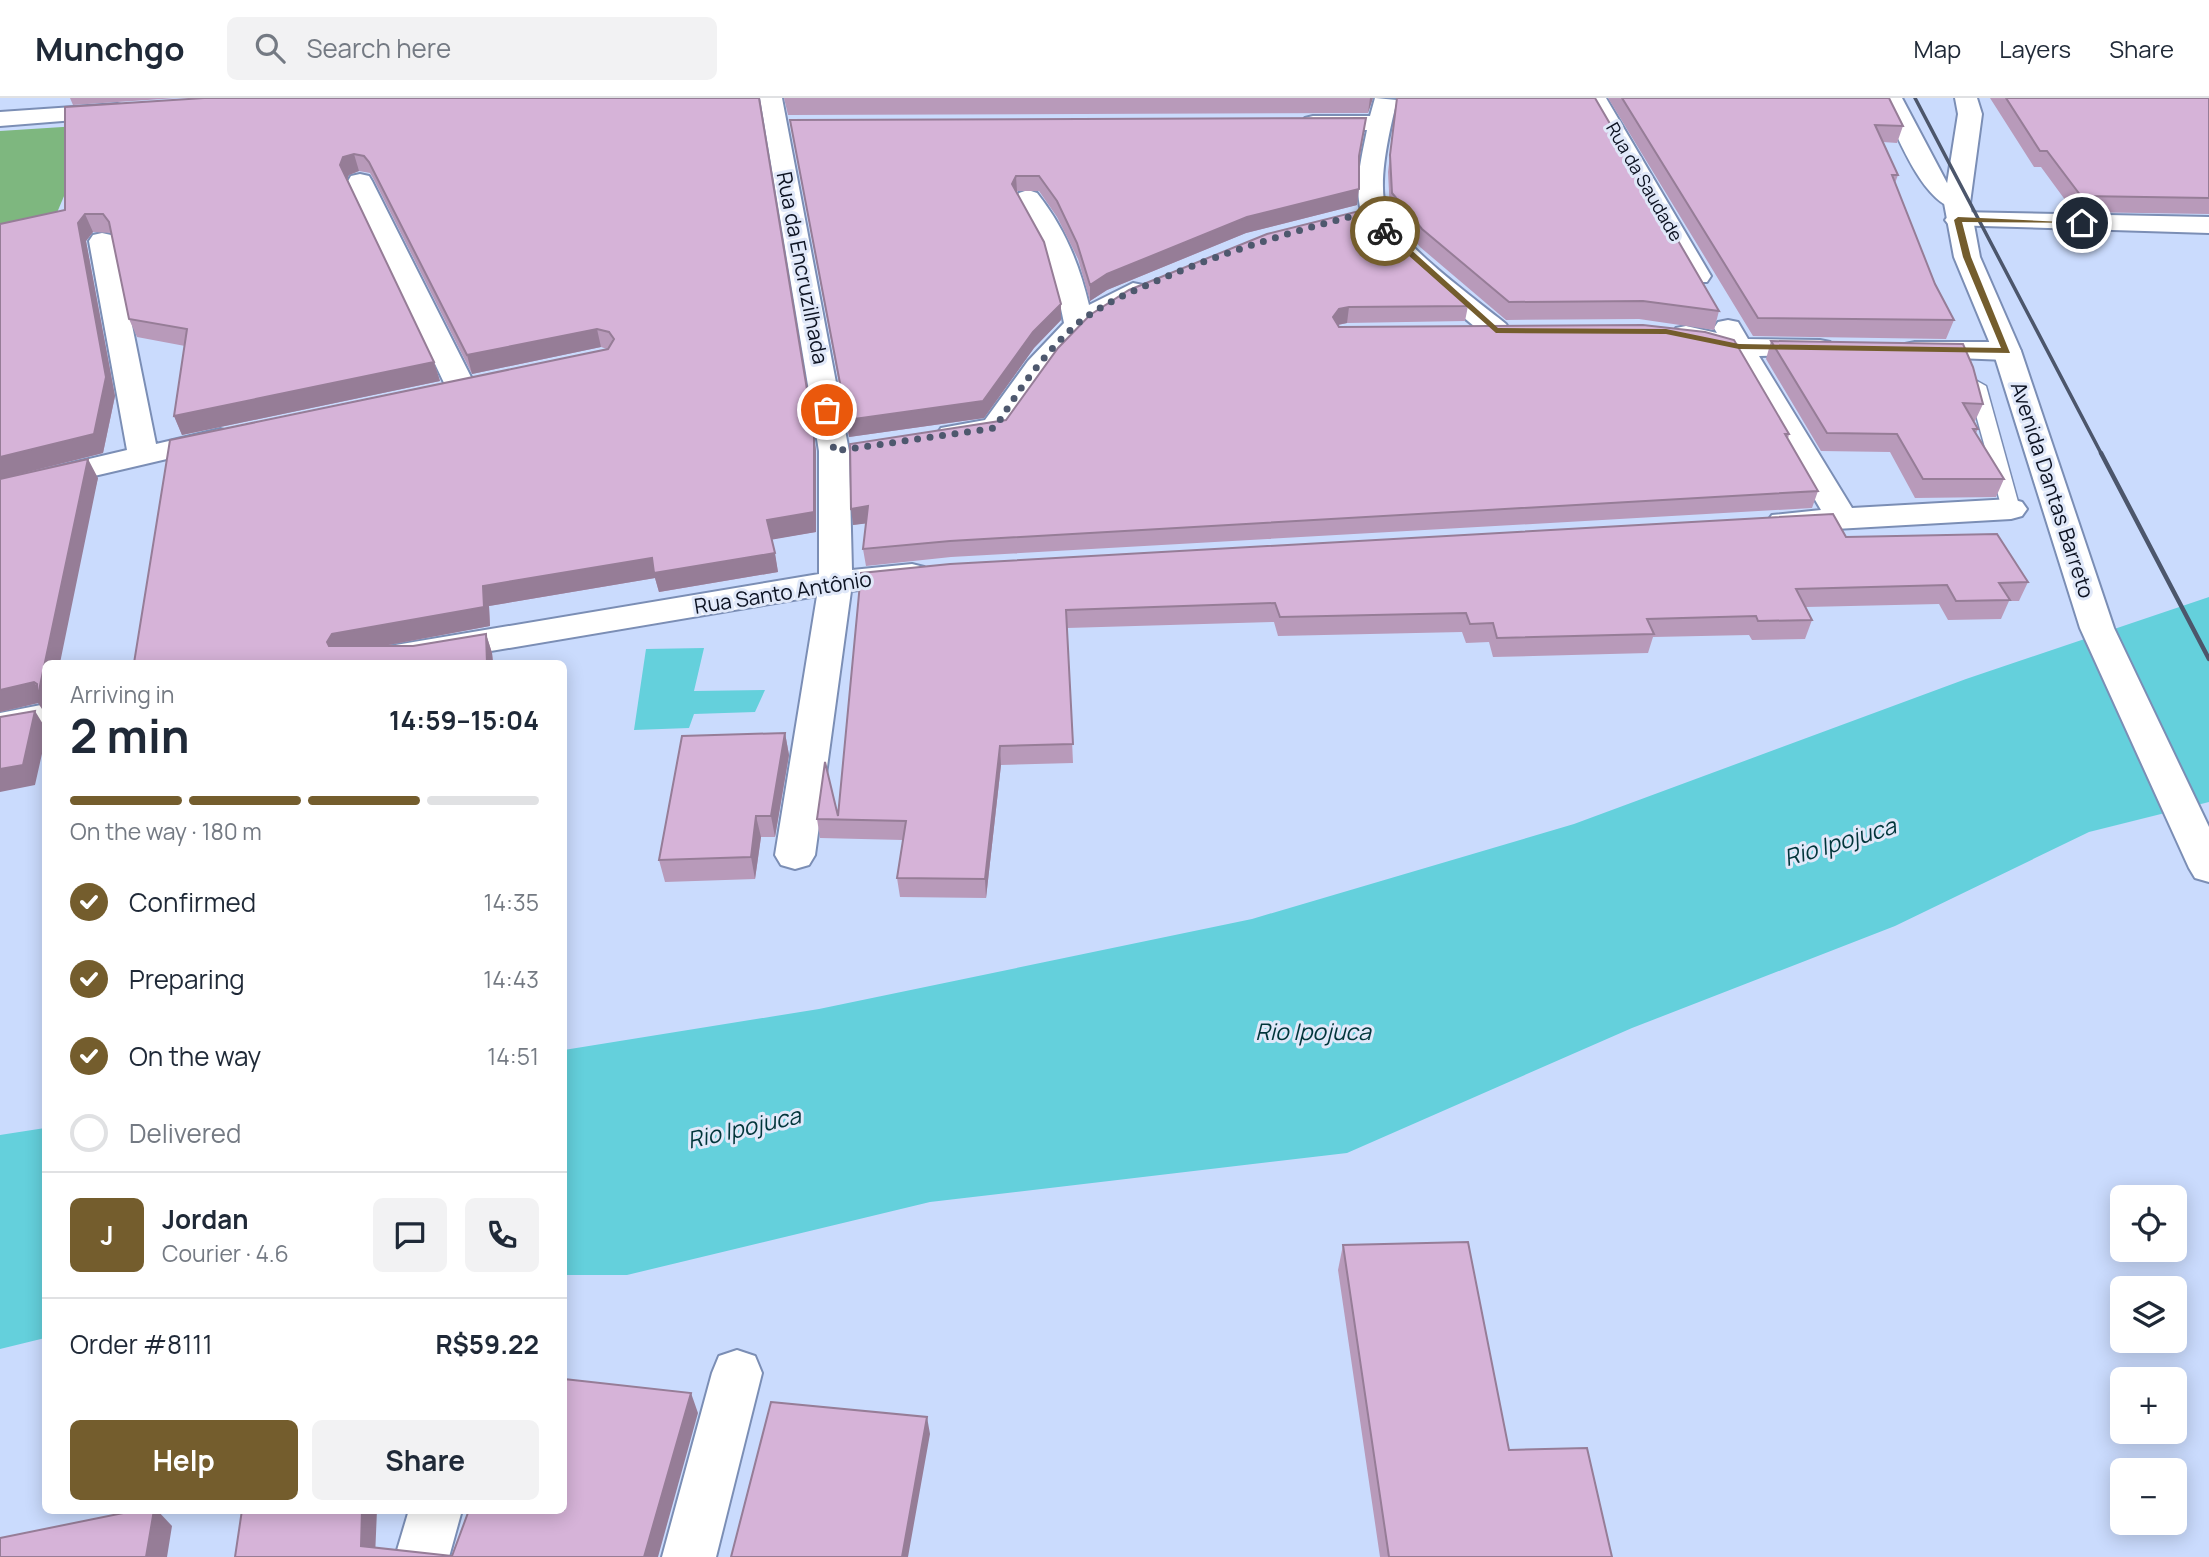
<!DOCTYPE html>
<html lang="en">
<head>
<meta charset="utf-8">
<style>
	body { margin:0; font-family:Manrope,sans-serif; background:#f2f2f3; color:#1f2937; height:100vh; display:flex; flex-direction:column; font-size:26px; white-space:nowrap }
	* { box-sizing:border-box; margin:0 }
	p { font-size:23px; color:#747a83 }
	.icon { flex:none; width:38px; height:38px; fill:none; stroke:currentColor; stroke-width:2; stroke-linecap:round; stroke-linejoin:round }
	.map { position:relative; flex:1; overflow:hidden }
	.details { position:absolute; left:42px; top:562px; width:525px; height:854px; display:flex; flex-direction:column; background:#fff; border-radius:10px; box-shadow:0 4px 18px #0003 }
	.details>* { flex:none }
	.controls { position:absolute; left:2110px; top:1087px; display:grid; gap:14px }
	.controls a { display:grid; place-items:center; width:77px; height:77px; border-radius:10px; background:#fff; box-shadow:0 4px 18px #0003; font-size:35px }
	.pin { position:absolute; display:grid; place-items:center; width:60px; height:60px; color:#fff; margin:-30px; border:4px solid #fff; border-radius:50%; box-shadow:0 2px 7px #0007 }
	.courier { position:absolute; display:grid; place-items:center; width:70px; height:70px; margin:-35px; border:5px solid #745d2d; border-radius:50%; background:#fff; color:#222; box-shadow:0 2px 9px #0007 }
	.headline em { font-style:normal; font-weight:700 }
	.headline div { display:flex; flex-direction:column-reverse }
	.headline { display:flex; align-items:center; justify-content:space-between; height:119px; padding:0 28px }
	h1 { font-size:46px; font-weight:700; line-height:52px }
	.bar { display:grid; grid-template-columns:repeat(4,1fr); gap:10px 7px; align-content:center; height:84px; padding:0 28px }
	.bar i { height:9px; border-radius:5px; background:#e0e1e3 }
	.bar .active { background:#745d2d }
	.bar p { grid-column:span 4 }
	.line { display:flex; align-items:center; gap:18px; padding:0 28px; border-top:2px solid #e0e1e3 }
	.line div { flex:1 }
	.round { display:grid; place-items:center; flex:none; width:74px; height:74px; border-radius:10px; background:#f2f2f3 }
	ol { padding:0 28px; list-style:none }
	li { display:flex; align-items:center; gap:21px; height:77px }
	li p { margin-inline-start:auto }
	li .icon { padding:7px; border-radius:50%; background:#745d2d; color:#fff; stroke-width:4 }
	li:last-child { color:#747a83 }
	li i { width:38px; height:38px; border:4px solid #e0e1e3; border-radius:50% }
	.cta { display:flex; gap:14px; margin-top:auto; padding:14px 28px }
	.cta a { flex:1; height:80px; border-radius:10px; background:#745d2d; color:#fff; font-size:28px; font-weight:700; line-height:80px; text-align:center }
	.cta a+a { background:#f2f2f3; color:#1f2937 }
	header { display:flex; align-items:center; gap:42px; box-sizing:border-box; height:98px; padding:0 35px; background:#fff; border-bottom:2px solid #e0e1e3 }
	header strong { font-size:33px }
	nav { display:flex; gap:38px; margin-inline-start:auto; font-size:24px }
	.search { width:490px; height:63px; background:#f2f2f3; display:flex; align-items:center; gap:18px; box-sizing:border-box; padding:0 24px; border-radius:10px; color:#747a83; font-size:26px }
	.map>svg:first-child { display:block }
</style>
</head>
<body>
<header>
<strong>Munchgo</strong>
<div class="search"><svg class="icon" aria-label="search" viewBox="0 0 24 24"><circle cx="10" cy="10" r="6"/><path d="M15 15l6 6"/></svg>Search here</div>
<nav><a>Map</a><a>Layers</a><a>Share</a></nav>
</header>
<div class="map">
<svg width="2209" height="1459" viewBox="0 0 2209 1459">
	<rect width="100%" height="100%" fill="#cadbfd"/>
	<path fill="#7eb77f" d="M94,27L48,136L0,146V33Z"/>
	<path fill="#64d0dc" d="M2209,499V704L2089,734L1895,828L1632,930L1347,1055L930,1104L627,1177H564V952L819,911L1252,821L1574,726L1966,581Z
		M704,550L694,593L765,592L755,614L694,616L689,630L634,632L646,551Z
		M45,1030V1240L0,1251V1037Z"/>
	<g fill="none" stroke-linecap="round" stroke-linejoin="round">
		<defs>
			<path id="service" d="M1977,283L1986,288L2020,411L2018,415H2004L2002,411L1968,288Z"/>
			<path id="minor" d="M760,0H782L849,353L852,472L912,466L924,469L929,476L924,483L851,493L815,757L809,767L795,771L781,767L775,757L817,498L420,565H337L342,557L354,554L819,476V353Z
				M1375,0L1397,2C1390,31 1376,86 1387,115C1399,146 1478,203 1506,226L1510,232L1506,238L1496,240L1486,238C1456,212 1371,149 1361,113C1354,88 1362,57 1367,32H1313L1305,30L1301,25L1305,20L1313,18H1370Z
				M1584,0H1606L1711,178L1707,184H1689L1685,178Z
				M1880,0H1902L1947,85L1970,105L1966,110C1926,120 1894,29 1880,0Z
				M360,76L369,78L372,83L476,289L471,295L461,298L451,295L446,289L348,83L351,78Z
				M1028,92L1037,95C1064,129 1079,165 1089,207L1133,185L1143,187L1147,193L1143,199C1080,231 1045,280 1006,336L952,345L941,342L937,336L941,330L985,322L1028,263L1064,225C1054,175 1045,143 1015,100L1019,95Z
				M1958,114L2209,119V135L1949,127L1945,122L1949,117Z
				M102,135L111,137L115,143L156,346L220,331L231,334L235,340L231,346L0,400V382L127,352L89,143L93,137Z
				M1728,222L1738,224L1748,241L1820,242L1830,244L1834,250L1830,256L1759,258L1852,410L2011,401L2022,404L2027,411L2022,418L2011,421L1783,434L1772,431L1767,424L1772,417L1821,412L1729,255L1676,242L1672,236L1676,230L1686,228L1717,235L1714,230L1718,224Z
				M1915,244H2007L2017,247L2021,253L2017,259L2007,262L1905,258L1901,252L1905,246Z
				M46,606V630L0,639V615Z
				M737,1252L755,1258L762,1275L716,1459H662L712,1275L719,1258Z
				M409,1412H462L449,1459H395Z"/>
			<path id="tertiary" d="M117,6L125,8L129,13L125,18L0,28V14Z"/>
			<path id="secondary" d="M1955,0H1977L1982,16L1970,105L1980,159L2021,253L2114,530L2209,729V784L2195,780L2189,770L2080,530L1993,253L1954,159L1944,105L1958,16Z"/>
		</defs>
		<use href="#service" stroke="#7b8eb5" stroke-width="3"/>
		<use href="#minor" stroke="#7b8eb5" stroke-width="4"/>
		<use href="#tertiary" stroke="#7b8eb5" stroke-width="4"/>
		<use href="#secondary" stroke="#7b8eb5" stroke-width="4"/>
		<use href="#service" fill="#fff" fill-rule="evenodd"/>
		<use href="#minor" fill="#fff" fill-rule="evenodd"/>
		<use href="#tertiary" fill="#fff" fill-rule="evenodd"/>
		<use href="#secondary" fill="#fff" fill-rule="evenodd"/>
		<path stroke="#4c566b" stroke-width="3.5" d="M1915,0L2102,357"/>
		<path stroke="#4c566b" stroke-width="4.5" d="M2101,355L2209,561"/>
	</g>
	<path fill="#b89aba" d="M70,0H177L73,7Z
		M204,0H759L816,353V434L772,441L778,474L659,494L655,480L489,508L490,528L383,548H413L486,536L492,555L493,565H134L607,251L601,249L472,276L374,82L370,75L359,73L349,77L347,81L434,264L440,283L182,337L174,318L185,248L137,239L129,221L112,135L93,134L86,143L115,298L103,355L17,377L98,380L38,605L0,614V126L65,112Z
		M784,0H1373L1368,15L788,17Z
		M1397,0L1719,213L1714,232L1639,221L1506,222L1420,149L1390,113L1388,74Z
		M1608,0H1889L1903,28L1897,45L1883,44L1898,77L1895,85L1935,186L1954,222L1946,241L1753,238Z
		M1990,0H2209V116L2074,114L2041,69H2034Z
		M1366,20L1359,64L1357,107L1246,135L1107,192L1090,203L1078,161L1057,119L1039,93H1017L1061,206V222L1034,250L984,320L849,339L790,22Z
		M1400,148L1468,208L1465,223L1347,225L1338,227L1339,229L1789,336L1788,341L1818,393L1812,410L951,459L866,468L863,451L866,425L853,427L1006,322Z
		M1771,243L1983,306L1975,323H1974L1978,331L1976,335L2004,381L1996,399L1915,400L1890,354L1821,353L1766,261Z
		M1846,439L2028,484L2019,503H2009L2001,521L1948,522L1939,506L1806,509L1812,522L1805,541L1752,542L1749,537L1653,539L1648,555L1493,559L1489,544L1466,545L1462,534L1278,538L1274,524L1067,530L1073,665L1001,667L986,800L900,799L897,780L903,742L820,740L817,721L838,718L861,475Z
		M785,635L789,657L775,739H761L755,781L665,784L659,762Z
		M1343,1147L1509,1352L1612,1459H1380L1338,1172Z"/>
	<path fill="#967d97" d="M1370,0H1373L1368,15Z
		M354,56L359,73L349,77L346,84L340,67L343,59Z
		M1016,78L1017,93L1013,101L1012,86Z
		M1359,91L1357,107L1246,135L1107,192L1090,203V187L1107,176L1247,119Z
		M85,116L93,134L86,143L115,298L103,355L0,381V359L78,125Z
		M1061,206V222L1034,250L984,320L849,339L847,322L1033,234Z
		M1349,209L1347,225L1337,227L1333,219L1339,211Z
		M597,231L601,249L472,276L467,257Z
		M434,264L440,283L182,337L174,318Z
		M814,334L816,353V434L770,442L767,422Z
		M88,361L98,380L60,565H46V617L38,605L0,614V592L34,584L39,592Z
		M868,408L870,425L853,427L851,411Z
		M775,455L778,474L659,494L655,480L489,508L490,528L340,556L335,564L327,544L332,536L483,488L652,460Z
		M486,536L492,555L493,565H487Z
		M35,613L46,631V638L35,687L0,694V671Z
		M785,635L789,657L775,739L771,718Z
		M1000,648L1001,667L986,800L985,781Z
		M756,718L761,739L755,781L751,759Z
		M691,1295L698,1315L658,1459H644Z
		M927,1319L930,1336L908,1459H902Z
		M154,1412H157L172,1428L167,1459H146Z
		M362,1412H377L375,1459L361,1448Z"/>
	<path fill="#d6b3d8" stroke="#967d97" stroke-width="2" d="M204,0H759L814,334V414L767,422L775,455L654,475L652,460L483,488L484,509L332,536L327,544L329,548H413L486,536L487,565H134L170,342L608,251L614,241L609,234L597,231L467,257L369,64L364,58L354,56L343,59L340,67L434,264L174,318L187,231L129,221L109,124L103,116H85L78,125L106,279L94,336L0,359V126L65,112V9Z
		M1397,0H1595L1719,213L1643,203L1509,204L1422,131L1392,95L1390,57Z
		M1622,0H1889L1903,28L1875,27L1898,77H1892L1935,186L1954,222L1758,220Z
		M2006,0H2209V100L2081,98L2047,53H2040Z
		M1366,20L1359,58V91L1247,119L1107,176L1090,187L1077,145L1057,103L1039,78H1016L1012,86L1044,144L1061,206L1033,234L983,303L847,322L790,22Z
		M1367,111L1400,148L1468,208L1349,209L1339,211L1333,219L1339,229L1643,227L1705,234L1734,242L1789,336H1785L1818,393L950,443L863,451L868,408L851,411L850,346L1006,322L1058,250L1090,217L1129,192L1267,136Z
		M1771,243L1963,246L1973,269L1983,306L1963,305L1978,331H1973L2004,381H1923L1897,336L1827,335Z
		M88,361L37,602V586L34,584L0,592V381Z
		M1833,416L1846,439L1997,436L2028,484L1999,485L2010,502L1956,503L1947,487L1796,491L1812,522L1758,523L1756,518L1647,521L1654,536L1497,540L1493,525L1470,526L1466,515L1280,519L1275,505L1066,512L1073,646L1000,648L985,781L897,780L906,723L817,721L825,664L838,718L861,475L950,466Z
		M35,613L23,667L0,671V619Z
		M785,635L771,718H756L751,759L659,762L682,638Z
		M1468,1144L1509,1352L1587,1350L1612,1459H1389L1343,1147Z
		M564,1281L691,1295L644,1459H235L242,1412H362L361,1448L452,1458L469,1412H564Z
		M771,1304L927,1319L902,1459H731Z
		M138,1412H154L146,1459H0V1440Z"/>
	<path fill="#745d2d" d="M1958,119L2085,125L1962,124L1971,159L2010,255L1739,251L1666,236L1496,235L1381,133L1388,131L1498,230L1666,231L1739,246L2001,250L1963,159L1954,122Z"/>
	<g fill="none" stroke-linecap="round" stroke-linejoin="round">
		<path stroke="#4e586e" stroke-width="7" stroke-dasharray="0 12.6" d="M827,312L834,353L995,330C1018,293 1044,255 1077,226C1099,208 1126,196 1152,185C1224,153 1297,132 1373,113L1385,133"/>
	</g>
	<g text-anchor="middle" stroke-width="6" stroke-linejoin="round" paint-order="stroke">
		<g font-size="18" fill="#0c1221" stroke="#e0e8f9">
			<text transform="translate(1644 84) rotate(60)" y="6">Rua da Saudade</text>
		</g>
		<g font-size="21" fill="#0c1221" stroke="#e0e8f9">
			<text transform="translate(802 170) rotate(79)" y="7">Rua da Encruzilhada</text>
			<text transform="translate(2052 392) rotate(72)" y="7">Avenida Dantas Barreto</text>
			<text transform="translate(783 495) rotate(-9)" y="7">Rua Santo Antônio</text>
		</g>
		<g font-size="23" font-style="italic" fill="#00353a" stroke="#e0e8f9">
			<text transform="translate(1840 744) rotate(-17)" y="8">Rio Ipojuca</text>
			<text x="1313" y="942">Rio Ipojuca</text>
			<text transform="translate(744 1030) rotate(-13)" y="8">Rio Ipojuca</text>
		</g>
	</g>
</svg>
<div class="controls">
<a><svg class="icon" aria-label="locate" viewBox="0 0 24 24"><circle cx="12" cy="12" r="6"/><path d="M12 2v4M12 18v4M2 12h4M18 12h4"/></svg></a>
<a><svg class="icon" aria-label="layers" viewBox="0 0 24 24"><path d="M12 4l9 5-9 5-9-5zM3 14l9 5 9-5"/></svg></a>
<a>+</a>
<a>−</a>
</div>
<div class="pin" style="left:827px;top:312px;background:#ea580c"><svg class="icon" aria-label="bag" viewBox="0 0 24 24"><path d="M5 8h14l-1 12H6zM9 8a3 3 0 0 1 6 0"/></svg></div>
<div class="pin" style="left:2082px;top:125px;background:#1f2937"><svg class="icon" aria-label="home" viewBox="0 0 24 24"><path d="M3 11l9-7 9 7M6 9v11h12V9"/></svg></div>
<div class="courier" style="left:1385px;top:133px"><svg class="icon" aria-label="bike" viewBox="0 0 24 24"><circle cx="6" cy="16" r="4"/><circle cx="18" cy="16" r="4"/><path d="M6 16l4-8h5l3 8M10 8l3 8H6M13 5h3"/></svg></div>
<section class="details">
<div class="headline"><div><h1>2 min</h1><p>Arriving in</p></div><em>14:59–15:04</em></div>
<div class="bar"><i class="active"></i><i class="active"></i><i class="active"></i><i></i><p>On the way · 180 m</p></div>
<ol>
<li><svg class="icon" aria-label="check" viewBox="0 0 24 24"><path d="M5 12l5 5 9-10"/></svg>Confirmed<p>14:35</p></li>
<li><svg class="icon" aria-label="check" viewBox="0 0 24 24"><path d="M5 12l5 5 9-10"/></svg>Preparing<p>14:43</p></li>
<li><svg class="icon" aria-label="check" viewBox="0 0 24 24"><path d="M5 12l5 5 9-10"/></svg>On the way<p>14:51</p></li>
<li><i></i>Delivered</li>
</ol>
<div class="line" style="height:126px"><b class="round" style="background:#745d2d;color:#fff">J</b><div><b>Jordan</b><p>Courier · 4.6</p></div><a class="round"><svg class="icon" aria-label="chat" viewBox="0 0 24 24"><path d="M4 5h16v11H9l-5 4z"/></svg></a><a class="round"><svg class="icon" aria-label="phone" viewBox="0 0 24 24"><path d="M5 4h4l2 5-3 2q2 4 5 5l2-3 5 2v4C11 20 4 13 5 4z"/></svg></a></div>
<div class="line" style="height:91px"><div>Order #8111</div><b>R$59.22</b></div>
<div class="cta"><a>Help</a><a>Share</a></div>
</section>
</div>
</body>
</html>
